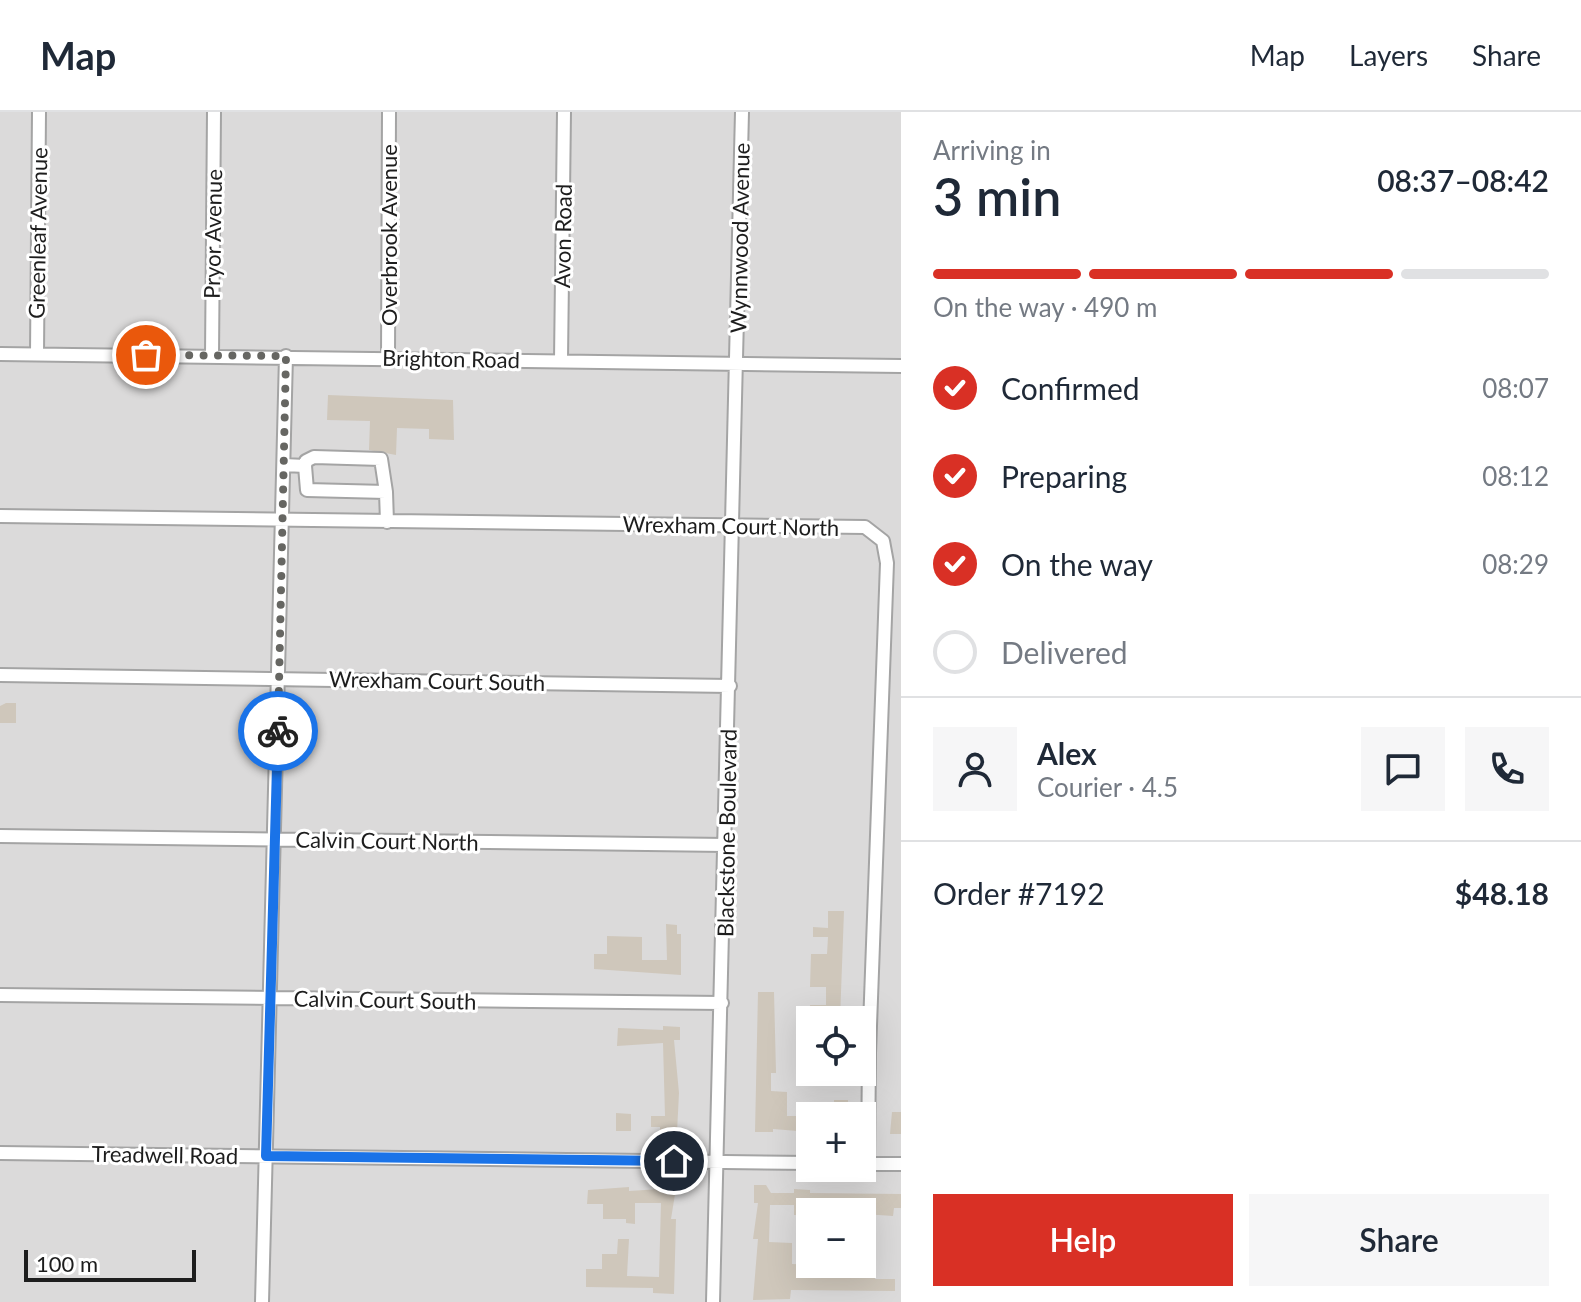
<!DOCTYPE html>
<html lang="en">
<head>
<meta charset="utf-8">
<style>
	body { margin:0; font-family:Lato,sans-serif; background:#f6f6f7; color:#1f2937; height:100vh; display:flex; flex-direction:column; font-size:30px; white-space:nowrap }
	* { box-sizing:border-box; margin:0 }
	p { font-size:26px; color:#747a83 }
	.icon { flex:none; width:44px; height:44px; fill:none; stroke:currentColor; stroke-width:2; stroke-linecap:round; stroke-linejoin:round }
	.map { position:relative; flex:1; overflow:hidden }
	.panel { display:flex; flex-direction:column; background:#fff; width:680px }
	.panel>* { flex:none }
	.buttons { position:absolute; left:796px; top:894px; display:grid; gap:16px }
	.buttons a { display:grid; place-items:center; width:80px; height:80px; border-radius:0px; background:#fff; box-shadow:0 8px 32px #0002; font-size:40px }
	.scale { position:absolute; left:24px; bottom:20px; width:172px; box-sizing:border-box; padding-left:8px; border:4px solid #1d1d1d; border-top:0; font-size:22px; line-height:28px; white-space:nowrap; color:#1d1d1d; -webkit-text-stroke:6px #fff; paint-order:stroke }
	.pin { position:absolute; display:grid; place-items:center; width:68px; height:68px; color:#fff; margin:-34px; border:4px solid #fff; border-radius:50%; box-shadow:0 2px 8px #0007 }
	.courier { position:absolute; display:grid; place-items:center; width:80px; height:80px; margin:-40px; border:6px solid #1a73e8; border-radius:50%; background:#fff; color:#222; box-shadow:0 2px 10px #0007 }
	.headline em { font-style:normal; font-weight:600 }
	.headline div { display:flex; flex-direction:column-reverse }
	.headline { display:flex; align-items:center; justify-content:space-between; height:136px; padding:0 32px }
	h1 { font-size:52px; font-weight:600; line-height:60px }
	.bar { display:grid; grid-template-columns:repeat(4,1fr); gap:12px 8px; align-content:center; height:96px; padding:0 32px }
	.bar i { height:10px; border-radius:6px; background:#e0e1e3 }
	.bar .selected { background:#d93025 }
	.bar p { grid-column:span 4 }
	.line { display:flex; align-items:center; gap:20px; padding:0 32px; border-top:2px solid #e0e1e3 }
	.line div { flex:1 }
	.round { display:grid; place-items:center; flex:none; width:84px; height:84px; border-radius:0px; background:#f6f6f7 }
	ol { padding:0 32px; list-style:none }
	li { display:flex; align-items:center; gap:24px; height:88px }
	li p { margin-inline-start:auto }
	li .icon { padding:8px; border-radius:50%; background:#d93025; color:#fff; stroke-width:4 }
	li:last-child { color:#747a83 }
	li i { width:44px; height:44px; border:4px solid #e0e1e3; border-radius:50% }
	.cta { display:flex; gap:16px; margin-top:auto; padding:16px 32px }
	.cta a { flex:1; height:92px; border-radius:0px; background:#d93025; color:#fff; font-size:32px; font-weight:600; line-height:92px; text-align:center }
	.cta a+a { background:#f6f6f7; color:#1f2937 }
	header { display:flex; align-items:center; gap:48px; box-sizing:border-box; height:112px; padding:0 40px; background:#fff; border-bottom:2px solid #e0e1e3 }
	header strong { font-size:38px }
	nav { display:flex; gap:44px; margin-inline-start:auto; font-size:28px }
	main { display:flex; flex:1; min-height:0 }
	.map>svg:first-child { display:block }
</style>
</head>
<body>
<header>
<strong>Map</strong>
<nav><a>Map</a><a>Layers</a><a>Share</a></nav>
</header>
<main>
<div class="map">
<svg width="901" height="1190" viewBox="0 0 901 1190">
	<rect width="100%" height="100%" fill="#efede2"/>
	<path fill="#dbdada" fill-rule="evenodd" d="M0,0H901V1190H0ZM810,908H862V960H810ZM810,1004H862V1056H810ZM810,1100H862V1152H810Z"/>
	<path fill="#cfc7bb" d="M328,283L453,288L454,328L429,327V317L397,316L396,343L369,338L370,309L327,308Z
		M6,591H16V611H0V594Z
		M828,799H844L840,908H812L810,893H826V875H810L811,842H827L828,825H813V815L828,816Z
		M666,812L677,813V822H681V863L594,857V842H607V824L642,825V848H667Z
		M758,880H774L776,961H771V979L787,980V1004H810V1020L773,1017V1020H755Z
		M663,914L680,915V928H674L679,981L677,1020H660V1015H651V1004H665L663,931L617,934L618,916L663,918Z
		M834,988H848V1004H819V994L834,995Z
		M892,1000H901V1022H890Z
		M616,1001L631,1002V1019H616Z
		M754,1073H766L771,1081H794V1077L810,1078V1081L901,1082V1096H894L893,1104L834,1100V1095H810L809,1103H794V1093H770L769,1130L792,1131V1152L825,1153V1164L875,1162V1167H895V1179L791,1178L790,1187L753,1188L758,1127H753L758,1091H754Z
		M629,1075V1079L676,1076L671,1107H676L674,1182L653,1181V1176L586,1175V1157H602V1142H617L618,1127H629L627,1164L659,1165L661,1091H635V1112L626,1111V1107H603V1092H587L588,1078Z"/>
	<g fill="none" stroke-linecap="round" stroke-linejoin="round">
		<defs>
			<path id="minor" d="M0,242L901,254
				M37,242L39,0
				M212,244L214,0
				M388,246L389,0
				M561,248L564,0
				M284,353L305,354L307,378L386,380L387,410
				M305,354L306,349L314,345L381,347L386,380
				M0,404L865,415L883,429L887,451L869,941L868,1052
				M0,563L730,574
				M0,724L726,733
				M0,883L722,891
				M0,1041L810,1051
				M862,1052H901
				M262,1190L286,244
				M713,1190L742,0"/>
		</defs>
		<use href="#minor" stroke="#a4a4a4" stroke-width="16"/>
		<use href="#minor" stroke="#fff" stroke-width="12"/>
	</g>
	<g fill="none" stroke-linecap="round" stroke-linejoin="round">
		<path stroke="#666662" stroke-width="8" stroke-dasharray="0 14.4" d="M146,243L286,244L278,619"/>
		<path stroke="#1a73e8" stroke-width="10" d="M278,619L266,1044L674,1049"/>
	</g>
	<g text-anchor="middle" stroke-width="6" stroke-linejoin="round" paint-order="stroke">
		<g font-size="22" fill="#1d1d1d" stroke="#fff">
			<text transform="translate(38 121) rotate(-89)" y="8">Greenleaf Avenue</text>
			<text transform="translate(213 122) rotate(-89)" y="8">Pryor Avenue</text>
			<text transform="translate(389 123) rotate(-90)" y="8">Overbrook Avenue</text>
			<text transform="translate(563 124) rotate(-89)" y="8">Avon Road</text>
			<text transform="translate(740 126) rotate(-89)" y="8">Wynnwood Avenue</text>
			<text transform="translate(451 247) rotate(1)" y="8">Brighton Road</text>
			<text transform="translate(731 414) rotate(1)" y="8">Wrexham Court North</text>
			<text transform="translate(437 569) rotate(1)" y="8">Wrexham Court South</text>
			<text transform="translate(727 721) rotate(-89)" y="8">Blackstone Boulevard</text>
			<text transform="translate(387 729) rotate(1)" y="8">Calvin Court North</text>
			<text transform="translate(385 888) rotate(1)" y="8">Calvin Court South</text>
			<text transform="translate(165 1043) rotate(1)" y="8">Treadwell Road</text>
		</g>
	</g>
</svg>
<div class="buttons">
<a><svg class="icon" aria-label="locate" viewBox="0 0 24 24"><circle cx="12" cy="12" r="6"/><path d="M12 2v4M12 18v4M2 12h4M18 12h4"/></svg></a>
<a>+</a>
<a>−</a>
</div>
<div class="scale">100 m</div>
<div class="pin" style="left:146px;top:243px;background:#ea580c"><svg class="icon" aria-label="bag" viewBox="0 0 24 24"><path d="M5 8h14l-1 12H6zM9 8a3 3 0 0 1 6 0"/></svg></div>
<div class="pin" style="left:674px;top:1049px;background:#1f2937"><svg class="icon" aria-label="home" viewBox="0 0 24 24"><path d="M3 11l9-7 9 7M6 9v11h12V9"/></svg></div>
<div class="courier" style="left:278px;top:619px"><svg class="icon" aria-label="bike" viewBox="0 0 24 24"><circle cx="6" cy="16" r="4"/><circle cx="18" cy="16" r="4"/><path d="M6 16l4-8h5l3 8M10 8l3 8H6M13 5h3"/></svg></div>
</div>
<section class="panel">
<div class="headline"><div><h1>3 min</h1><p>Arriving in</p></div><em>08:37–08:42</em></div>
<div class="bar"><i class="selected"></i><i class="selected"></i><i class="selected"></i><i></i><p>On the way · 490 m</p></div>
<ol>
<li><svg class="icon" aria-label="check" viewBox="0 0 24 24"><path d="M5 12l5 5 9-10"/></svg>Confirmed<p>08:07</p></li>
<li><svg class="icon" aria-label="check" viewBox="0 0 24 24"><path d="M5 12l5 5 9-10"/></svg>Preparing<p>08:12</p></li>
<li><svg class="icon" aria-label="check" viewBox="0 0 24 24"><path d="M5 12l5 5 9-10"/></svg>On the way<p>08:29</p></li>
<li><i></i>Delivered</li>
</ol>
<div class="line" style="height:144px"><a class="round"><svg class="icon" aria-label="person" viewBox="0 0 24 24"><circle cx="12" cy="8" r="4"/><path d="M4 21q1-7 8-7t8 7"/></svg></a><div><b>Alex</b><p>Courier · 4.5</p></div><a class="round"><svg class="icon" aria-label="chat" viewBox="0 0 24 24"><path d="M4 5h16v11H9l-5 4z"/></svg></a><a class="round"><svg class="icon" aria-label="phone" viewBox="0 0 24 24"><path d="M5 4h4l2 5-3 2q2 4 5 5l2-3 5 2v4C11 20 4 13 5 4z"/></svg></a></div>
<div class="line" style="height:104px"><div>Order #7192</div><b>$48.18</b></div>
<div class="cta"><a>Help</a><a>Share</a></div>
</section>
</main>
</body>
</html>
